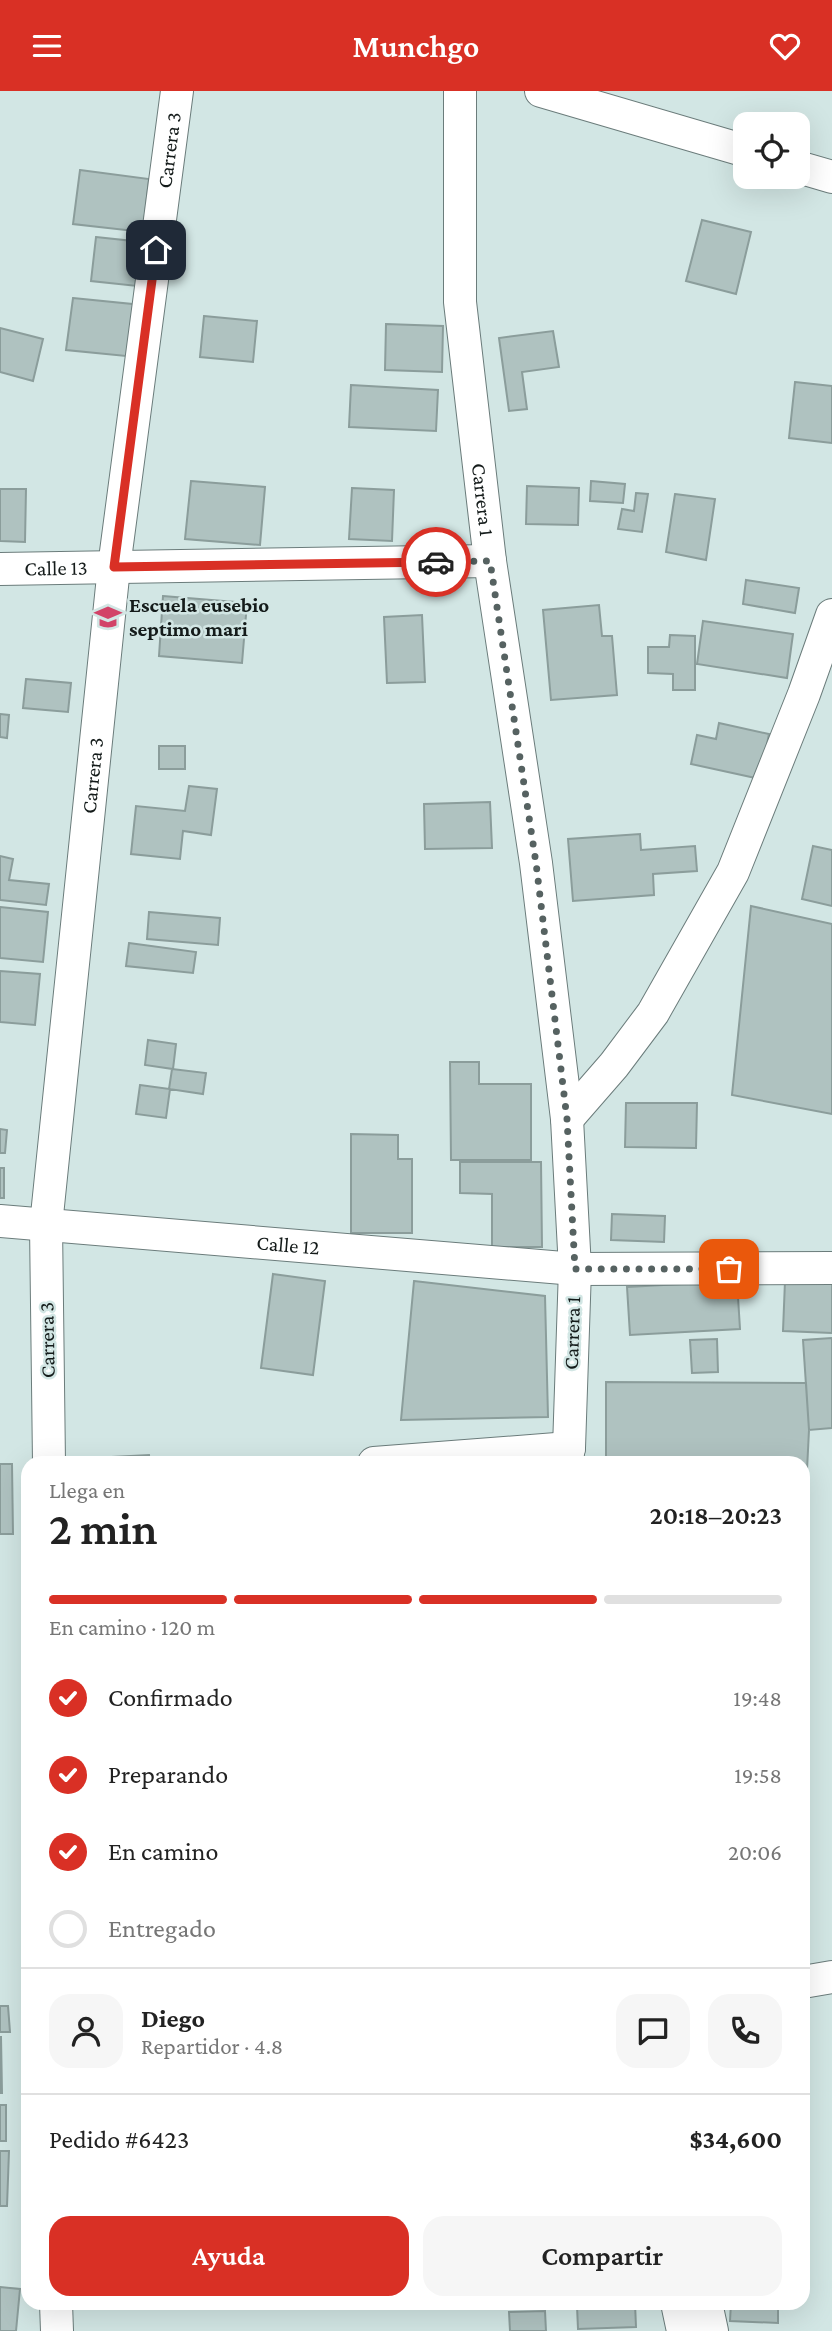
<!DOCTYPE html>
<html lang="es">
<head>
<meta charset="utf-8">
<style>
	body { margin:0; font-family:"Crimson Pro",serif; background:#f6f6f6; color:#222; height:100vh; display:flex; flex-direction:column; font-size:26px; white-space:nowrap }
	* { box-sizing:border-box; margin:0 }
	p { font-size:23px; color:#767676 }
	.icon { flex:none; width:38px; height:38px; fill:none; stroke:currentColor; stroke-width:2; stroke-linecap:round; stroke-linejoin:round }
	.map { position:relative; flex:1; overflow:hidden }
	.sheet { position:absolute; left:21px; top:1365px; width:789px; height:854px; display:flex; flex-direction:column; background:#fff; border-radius:21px; box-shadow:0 7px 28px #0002 }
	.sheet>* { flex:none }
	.controls { position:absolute; left:733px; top:21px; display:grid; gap:14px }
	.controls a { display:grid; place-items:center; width:77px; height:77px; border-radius:14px; background:#fff; box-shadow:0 7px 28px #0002; font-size:35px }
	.pin { position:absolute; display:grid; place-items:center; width:60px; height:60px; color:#fff; margin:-30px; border-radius:14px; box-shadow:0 4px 10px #0006 }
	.courier { position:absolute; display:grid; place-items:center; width:70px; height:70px; margin:-35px; border:5px solid #d93025; border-radius:50%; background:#fff; color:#222; box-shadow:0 2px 9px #0007 }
	.head em { font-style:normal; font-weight:600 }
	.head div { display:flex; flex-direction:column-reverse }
	.head { display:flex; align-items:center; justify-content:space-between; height:119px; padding:0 28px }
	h1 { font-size:46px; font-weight:600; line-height:52px }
	.bar { display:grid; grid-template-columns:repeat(4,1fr); gap:10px 7px; align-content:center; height:84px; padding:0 28px }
	.bar i { height:9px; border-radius:5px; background:#e0e0e0 }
	.bar .current { background:#d93025 }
	.bar p { grid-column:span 4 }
	.line { display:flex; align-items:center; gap:18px; padding:0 28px; border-top:2px solid #e0e0e0 }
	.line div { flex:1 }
	.round { display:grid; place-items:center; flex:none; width:74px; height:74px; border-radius:21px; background:#f6f6f6 }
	ol { padding:0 28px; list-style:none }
	li { display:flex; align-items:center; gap:21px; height:77px }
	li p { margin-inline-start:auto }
	li .icon { padding:7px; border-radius:50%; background:#d93025; color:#fff; stroke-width:4 }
	li:last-child { color:#767676 }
	li i { width:38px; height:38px; border:4px solid #e0e0e0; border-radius:50% }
	.cta { display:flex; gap:14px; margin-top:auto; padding:14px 28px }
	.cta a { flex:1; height:80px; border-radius:21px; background:#d93025; color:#fff; font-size:28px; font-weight:600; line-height:80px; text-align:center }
	.cta a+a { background:#f6f6f6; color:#222 }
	header { display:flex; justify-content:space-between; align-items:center; height:91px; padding:0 28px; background:#d93025; color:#fff; font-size:32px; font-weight:600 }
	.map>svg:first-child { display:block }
</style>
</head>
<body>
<header><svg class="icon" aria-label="menu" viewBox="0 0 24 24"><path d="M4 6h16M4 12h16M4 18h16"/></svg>Munchgo<svg class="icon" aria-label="heart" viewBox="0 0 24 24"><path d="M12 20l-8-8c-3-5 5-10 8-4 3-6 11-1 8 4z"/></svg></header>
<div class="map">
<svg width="832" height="2240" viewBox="0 0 832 2240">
	<rect width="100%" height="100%" fill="#d2e6e4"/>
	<path fill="#afc2c0" stroke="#8b9d9b" stroke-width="2" d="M80,79L149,88L143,141L73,133Z
		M702,129L751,141L736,203L686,190Z
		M96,146L142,151L137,195L91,190Z
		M73,207L142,214L136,266L66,259Z
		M204,225L257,230L253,271L200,266Z
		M386,233L443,235L442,281L385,279Z
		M0,237L43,248L33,290L0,281Z
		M553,240L559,276L522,281L527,318L509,320L499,247Z
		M795,291L832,295V352L789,347Z
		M351,294L438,299L436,340L349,336Z
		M191,390L265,396L260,454L185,448Z
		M591,390L625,393L623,412L590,410Z
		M527,395L579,397L578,434L526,433Z
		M352,397L394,399L392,450L349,448Z
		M0,398H26L25,451L0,450Z
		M636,402L648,403L642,441L618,438L622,418L634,420Z
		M675,403L715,408L706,469L666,461Z
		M746,489L799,497L795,522L743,513Z
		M163,505L247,512L242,572L159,565Z
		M599,514L602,545H612L617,604L551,609L543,519Z
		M422,524L425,591L387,592L384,526Z
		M703,530L793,543L787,587L697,573Z
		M670,544L695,545V599H673V583L648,582V556H669Z
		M26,588L71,592L68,621L23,617Z
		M0,623L9,624L7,647L0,646Z
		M719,632L769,643L760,688L691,673L697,644L716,648Z
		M159,655H185V678H159Z
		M189,695L217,698L211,744L183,740L180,768L131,763L136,715L185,720Z
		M490,711L492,757L425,758L424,713Z
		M640,743L641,759L695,755L697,780L653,783L654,804L573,810L568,748Z
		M813,755L832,759V815L802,808Z
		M0,765L13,768L9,789L49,793L46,814L0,809Z
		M751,815L832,833V1023L732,1004Z
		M0,816L48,821L43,871L0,867Z
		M149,821L220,827L218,854L147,848Z
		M129,852L196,861L193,882L126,875Z
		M0,880L40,883L35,934L0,931Z
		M148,949L176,953L173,978L145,974Z
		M450,971H479V993H531V1069H451Z
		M172,978L206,982L203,1003L169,998Z
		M140,994L170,998L166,1027L136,1023Z
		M626,1012H697L696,1057L625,1056Z
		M0,1038L7,1039L5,1062H0Z
		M351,1043L398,1044V1068H412V1142H351Z
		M460,1071H541L542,1156H492V1103L460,1102Z
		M0,1077H4V1107H0Z
		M612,1123L665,1125L664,1151L611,1149Z
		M273,1183L325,1190L313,1284L261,1277Z
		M414,1190L545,1205L548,1326L401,1329Z
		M737,1190L740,1238L630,1244L627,1196Z
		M785,1190L832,1192V1242L783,1240Z
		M832,1247V1337L809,1339L803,1249Z
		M717,1248L718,1281L692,1282L690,1249Z
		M606,1291L806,1292L809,1339L806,1399H803V1372H606Z
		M149,1364L150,1372H93V1367Z
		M0,1373H12L13,1443H0Z
		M0,1915H8L10,1941H0Z
		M0,1946H1L2,2002H0Z
		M0,2014H6V2050H0Z
		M0,2060H9L7,2115H0Z
		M0,2196L20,2198L16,2240H0Z
		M508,2212H528V2214L508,2215Z
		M602,2212H635L636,2236L578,2238L577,2215L602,2214Z
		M731,2212H778V2232L730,2230Z
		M545,2220L546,2240H510L509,2221Z"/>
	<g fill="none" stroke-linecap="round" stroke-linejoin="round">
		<defs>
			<g id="minor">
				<path id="s1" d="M460,0V211L490,470L536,772L567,1028L575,1178L569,1357L566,1372"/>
				<path d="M541,0L746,60"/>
				<path d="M798,76L832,86"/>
				<path id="s2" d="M0,478L490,470"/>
				<path d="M567,1028L614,974L653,922L733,781L804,603L832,524"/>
				<path id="s3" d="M0,1130L575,1178L832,1177"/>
				<path id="s4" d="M49,1372L46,1134L114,476L177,0"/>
				<path d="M374,1372L569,1357"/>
				<path d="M803,1891L832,1886"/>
				<path d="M56,2212L57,2240"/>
				<path d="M677,2212L683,2240"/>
				<path d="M706,2212L712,2240"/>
			</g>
		</defs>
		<use href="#minor" stroke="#6b7c7b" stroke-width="34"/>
		<use href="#minor" stroke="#fff" stroke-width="32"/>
	</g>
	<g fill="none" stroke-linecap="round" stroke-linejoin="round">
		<path stroke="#566261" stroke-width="7" stroke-dasharray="0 12.6" d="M436,471L490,470L536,772L567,1028L575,1178H729"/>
		<path stroke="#d93025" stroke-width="9" d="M156,159L114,476L436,471"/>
	</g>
	<defs>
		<symbol id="school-bare" viewBox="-9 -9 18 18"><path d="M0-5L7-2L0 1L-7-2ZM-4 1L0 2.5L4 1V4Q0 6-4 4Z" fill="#d24368" stroke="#d2e6e4" stroke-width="2.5" paint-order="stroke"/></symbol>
	</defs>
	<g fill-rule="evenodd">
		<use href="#school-bare" x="89" y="507" width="38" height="38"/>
	</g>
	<g text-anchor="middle" stroke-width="5" stroke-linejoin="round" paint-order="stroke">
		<g font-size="21" fill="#141b1a" stroke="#d2e6e4">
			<text dy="7" stroke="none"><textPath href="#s4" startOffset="1320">Carrera 3</textPath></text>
			<text dy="7" stroke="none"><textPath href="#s1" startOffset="410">Carrera 1</textPath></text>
			<text dy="7" stroke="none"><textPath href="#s2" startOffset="56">Calle 13</textPath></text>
			<text dy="7" stroke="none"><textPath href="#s4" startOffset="690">Carrera 3</textPath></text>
			<text dy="7" stroke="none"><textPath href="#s3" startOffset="289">Calle 12</textPath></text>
			<text transform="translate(572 1242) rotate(-88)" y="7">Carrera 1</text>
			<text transform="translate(47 1249) rotate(-91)" y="7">Carrera 3</text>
		</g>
		<g font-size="21" font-weight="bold" fill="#141b1a" stroke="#d2e6e4" text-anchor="start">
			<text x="129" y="521">Escuela eusebio<tspan x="129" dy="24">septimo mari</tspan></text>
		</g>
	</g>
</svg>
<div class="controls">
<a><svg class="icon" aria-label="locate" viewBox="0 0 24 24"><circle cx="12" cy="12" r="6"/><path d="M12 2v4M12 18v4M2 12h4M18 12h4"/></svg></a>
</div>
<div class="pin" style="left:729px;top:1178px;background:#ea580c"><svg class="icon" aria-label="bag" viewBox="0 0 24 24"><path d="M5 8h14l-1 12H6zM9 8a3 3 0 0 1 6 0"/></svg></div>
<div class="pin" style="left:156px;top:159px;background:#1f2937"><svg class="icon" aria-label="home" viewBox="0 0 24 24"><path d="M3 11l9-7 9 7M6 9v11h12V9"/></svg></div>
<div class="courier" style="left:436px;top:471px"><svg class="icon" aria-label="car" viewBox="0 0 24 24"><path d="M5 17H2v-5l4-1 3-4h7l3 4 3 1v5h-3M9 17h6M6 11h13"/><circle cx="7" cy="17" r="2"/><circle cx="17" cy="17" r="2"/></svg></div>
<section class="sheet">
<div class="head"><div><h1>2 min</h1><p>Llega en</p></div><em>20:18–20:23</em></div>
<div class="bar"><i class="current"></i><i class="current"></i><i class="current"></i><i></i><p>En camino · 120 m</p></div>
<ol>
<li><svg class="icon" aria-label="check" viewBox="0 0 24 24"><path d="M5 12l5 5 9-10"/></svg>Confirmado<p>19:48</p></li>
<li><svg class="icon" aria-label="check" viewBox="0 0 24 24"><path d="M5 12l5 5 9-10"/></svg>Preparando<p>19:58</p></li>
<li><svg class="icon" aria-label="check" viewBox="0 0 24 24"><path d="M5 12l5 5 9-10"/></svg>En camino<p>20:06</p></li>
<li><i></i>Entregado</li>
</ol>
<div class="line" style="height:126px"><a class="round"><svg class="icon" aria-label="person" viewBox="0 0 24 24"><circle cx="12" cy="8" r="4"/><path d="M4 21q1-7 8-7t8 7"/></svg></a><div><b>Diego</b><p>Repartidor · 4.8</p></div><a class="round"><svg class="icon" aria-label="chat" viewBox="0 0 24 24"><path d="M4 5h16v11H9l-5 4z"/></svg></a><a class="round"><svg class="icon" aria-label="phone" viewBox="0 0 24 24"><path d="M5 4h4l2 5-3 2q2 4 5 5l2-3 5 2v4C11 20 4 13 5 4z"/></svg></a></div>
<div class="line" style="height:91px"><div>Pedido #6423</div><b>$34,600</b></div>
<div class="cta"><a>Ayuda</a><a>Compartir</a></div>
</section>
</div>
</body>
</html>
